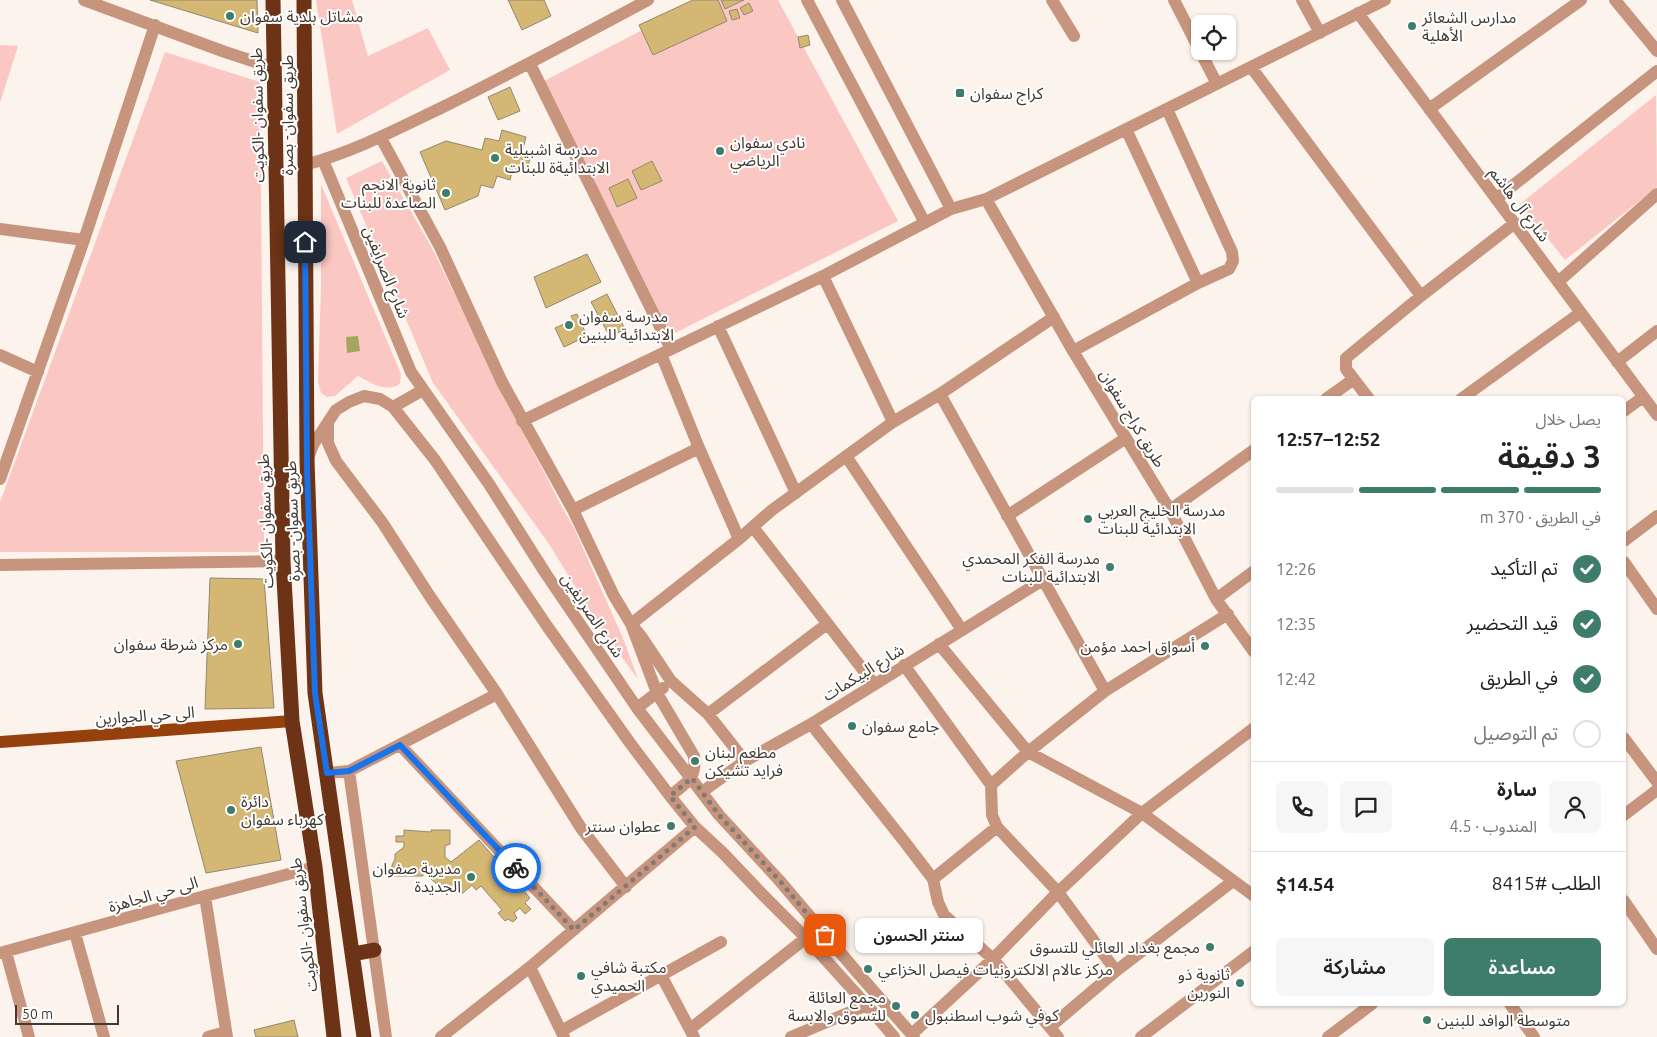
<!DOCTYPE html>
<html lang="ar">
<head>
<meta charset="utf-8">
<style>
	body { margin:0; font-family:Ubuntu,"Noto Sans Arabic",sans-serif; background:#f6f6f6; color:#222; direction:rtl; height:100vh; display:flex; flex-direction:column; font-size:19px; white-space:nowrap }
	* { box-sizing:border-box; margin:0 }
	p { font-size:16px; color:#767676 }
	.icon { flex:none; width:28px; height:28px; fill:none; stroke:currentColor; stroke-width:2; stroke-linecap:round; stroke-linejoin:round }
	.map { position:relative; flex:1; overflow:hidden; direction:ltr }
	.drawer { position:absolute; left:1251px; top:396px; width:375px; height:610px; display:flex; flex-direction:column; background:#fff; border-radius:8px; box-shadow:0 1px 4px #0004; direction:rtl }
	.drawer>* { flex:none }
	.buttons { position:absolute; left:1191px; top:15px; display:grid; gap:10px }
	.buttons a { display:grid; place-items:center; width:45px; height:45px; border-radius:8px; background:#fff; box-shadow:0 1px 4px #0004; font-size:25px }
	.scale { position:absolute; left:15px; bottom:12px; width:104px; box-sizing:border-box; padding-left:5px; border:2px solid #423932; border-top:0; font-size:14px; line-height:18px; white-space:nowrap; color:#423932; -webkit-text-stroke:4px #fff; paint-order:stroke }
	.pin { position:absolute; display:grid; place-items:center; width:42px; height:42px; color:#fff; margin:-21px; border-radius:10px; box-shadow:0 2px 8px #0006 }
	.courier { position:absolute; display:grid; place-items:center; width:50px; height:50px; margin:-25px; border:4px solid #1a73e8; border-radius:50%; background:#fff; color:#222; box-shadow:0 1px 6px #0007 }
	.bubble { position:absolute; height:35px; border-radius:8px; background:#fff; box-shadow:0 1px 4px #0004; font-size:16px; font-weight:600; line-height:35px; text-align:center; direction:rtl }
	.headline em { font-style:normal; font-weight:600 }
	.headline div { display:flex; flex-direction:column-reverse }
	.headline { display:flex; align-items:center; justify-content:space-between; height:85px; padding:0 25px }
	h1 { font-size:32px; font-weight:600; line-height:38px }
	.bar { display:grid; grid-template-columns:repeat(4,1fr); gap:8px 5px; align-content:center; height:60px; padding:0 25px }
	.bar i { height:6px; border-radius:4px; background:#e0e0e0 }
	.bar .active { background:#3e7d6b }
	.bar p { grid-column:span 4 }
	.line { display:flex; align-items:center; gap:12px; padding:0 25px; border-top:1px solid #e0e0e0 }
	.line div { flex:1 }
	.round { display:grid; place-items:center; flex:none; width:52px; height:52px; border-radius:8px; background:#f6f6f6 }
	ol { padding:0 25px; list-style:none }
	li { display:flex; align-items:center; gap:15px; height:55px }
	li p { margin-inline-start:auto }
	li .icon { padding:5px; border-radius:50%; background:#3e7d6b; color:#fff; stroke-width:4 }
	li:last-child { color:#767676 }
	li i { width:28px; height:28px; border:2px solid #e0e0e0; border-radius:50% }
	.action { display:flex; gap:10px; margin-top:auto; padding:10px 25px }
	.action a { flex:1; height:58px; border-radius:8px; background:#3e7d6b; color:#fff; font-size:20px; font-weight:600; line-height:58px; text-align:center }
	.action a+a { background:#f6f6f6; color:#222 }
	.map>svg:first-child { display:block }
</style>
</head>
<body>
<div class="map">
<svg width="1657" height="1037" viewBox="0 0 1657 1037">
	<rect width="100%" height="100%" fill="#fcf4ec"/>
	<path fill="#fbc7c2" d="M316,0H352L368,56L428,28L450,70L337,134Z
		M700,0H778L898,221L671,335L544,81Z
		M0,45L18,46L0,103Z
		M165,52L260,82L264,552H0V502Z
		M1656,95L1657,187L1565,260L1520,204Z
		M382,161L432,248L498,383L562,507L574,528L623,638L638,679L603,632L549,544L433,383L346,178Z
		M321,184L401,374L400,384C385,393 372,383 358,376L335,396L327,397L321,393L318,382L321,286Z"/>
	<path fill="#a5a55f" d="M358,336L360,351L347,353L346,337Z"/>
	<path fill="#d3b773" stroke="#928871" d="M150,0H257L258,33Z
		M508,0H544L551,16L522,30Z
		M693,0H718L727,21L653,55L639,25Z
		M721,0H744L725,9Z
		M749,3L753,11L744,15L740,8Z
		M737,9L740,18L732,20L729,11Z
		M808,35L810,45L800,48L798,37Z
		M510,87L520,111L498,120L488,97Z
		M502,130L526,137L521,156L530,159L526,172L513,168L510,180L497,176L493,188L481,185L478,196L445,210L420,152L446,141L482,150L485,138L499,141Z
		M652,161L662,181L641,190L632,171Z
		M628,179L637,198L617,207L609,188Z
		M587,254L601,282L546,308L534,277Z
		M607,294L625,329L610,337L591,302Z
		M577,314L587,336L564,347L555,328L573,320L571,316Z
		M210,578L264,579L274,708L205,709Z
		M261,747L281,860L206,873L176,761Z
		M404,830L431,832V830H450V844L445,846V857L451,862L479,840L530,898L525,903L531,909L525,914L520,908L514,913L517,918L513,922L508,919L505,921L498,913L502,910L481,886L476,890L472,885L463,893H453L444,884L440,887L430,878L437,873L432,867L430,870H423V876H393L392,865L395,859V854L404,847V842H396V836H404Z
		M294,1020L298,1037H256L254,1030Z"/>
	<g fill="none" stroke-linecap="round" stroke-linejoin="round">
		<path stroke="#c7957e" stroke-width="12" d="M84,0L225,52L274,68
			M807,0L925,223
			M842,0L951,209
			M1052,0L1074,36
			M1174,0L1200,51
			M1302,0L1320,33
			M1615,0L1657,51
			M1358,13L1657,415
			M1200,51L1217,84
			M530,64L671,349
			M1251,67L1421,296
			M1429,109L1581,0
			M1126,129L1198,283
			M381,138L440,247L502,382L573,510L614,596L631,624L641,636L671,681L708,714L827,624
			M323,160L411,372L489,484L546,574L637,708L719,815L779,880L856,971L914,1037
			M304,165C354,152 399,128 445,106C514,72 581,36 648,0
			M986,199L1073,351L1170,510L1216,599L1254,652
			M1496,199L1657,71
			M0,229L84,240
			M823,276L893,422
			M1558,282L1657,194
			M718,326L796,493
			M1073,351L1198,283L1229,269L1233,261L1232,252L1167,109
			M661,354L699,448L739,539
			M0,355L38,372
			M1617,362L1657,331
			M940,394L1105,691
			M1326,399L1354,379
			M1369,399L1346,369V358L1421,296L1515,223
			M1461,399L1580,313
			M393,407L423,390
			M1624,411L1643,397
			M522,421L823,276L951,209L986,199L1385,0
			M328,424V443L336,461L382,522L431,598L497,694L581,828L626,887
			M846,456L962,630
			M308,458L313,445L336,410L349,402L364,396L380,399L393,407L435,460L547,626L630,743L670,796L695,827L723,853L763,895L806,938L871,1010L894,1037
			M0,479L84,240L155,25
			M573,510L699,448
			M1170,510L1254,450
			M1007,516L1126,438
			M753,527L874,684
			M1624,541L1657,516
			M1624,562L1657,609
			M0,565L283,561
			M1216,599L1254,571
			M939,644L1028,752L1142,813L1254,896
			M904,665L991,785L992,815L997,827L1058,892L1116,971
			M637,708L663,688
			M708,714L745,761
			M811,724L904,841L933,879L938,902L944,915L993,959L1058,1037
			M1624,738L1657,782
			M400,745L574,930
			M349,771L386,1037
			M327,773L349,771L497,694
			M991,785L1028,752L1105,691L1228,614
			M702,792L745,761L811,724L1043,580
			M670,796C686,783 697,779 694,756L657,693L631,624L739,539L772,510L893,422L940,394L1054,317
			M1624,815L1657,790
			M933,879L997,827
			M205,896L227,1037
			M1624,901L1657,949
			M75,933L104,1037
			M6,952L29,1037
			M0,953L205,896L315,867
			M530,967L564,1037
			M661,975L694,1037
			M1510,1004L1534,1037
			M1050,1027L1116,971L1233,881
			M690,1029L806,938
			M561,1031L721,942
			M912,1034L993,959L1058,892L1142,813L1254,728
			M208,1037L225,1032
			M441,1037L530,967L695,827
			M791,1037L867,1005
			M1141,1037L1254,951
			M1328,1037L1372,1004"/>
		<path stroke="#96400d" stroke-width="12" d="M0,742L292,721"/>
		<path stroke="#6c3316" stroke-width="15" d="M273,0L283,561L292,721L315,867L334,1037
			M304,0L307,460L315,693L364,1037
			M353,954L374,950"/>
	</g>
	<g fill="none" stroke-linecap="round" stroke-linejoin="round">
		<path stroke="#837a73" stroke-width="5" stroke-dasharray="0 9" d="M516,868L574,930L695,827L670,796L692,778L719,815L779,880L825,935"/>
		<path stroke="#1a73e8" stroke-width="6" d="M305,242L307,469L315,693L327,773L349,771L400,745L516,868"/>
	</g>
	<g fill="#3e7d6b" stroke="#fff" stroke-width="2">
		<circle cx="230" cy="16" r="5"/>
		<circle cx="1412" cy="26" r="5"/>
		<rect x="955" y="88" width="10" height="10" rx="2.5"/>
		<circle cx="720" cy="151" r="5"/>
		<circle cx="495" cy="158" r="5"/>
		<circle cx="446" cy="193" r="5"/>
		<circle cx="569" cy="325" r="5"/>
		<circle cx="1088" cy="519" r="5"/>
		<circle cx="1110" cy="567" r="5"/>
		<circle cx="238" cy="644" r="5"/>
		<circle cx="1205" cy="646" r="5"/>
		<circle cx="852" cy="726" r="5"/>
		<circle cx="695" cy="761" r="5"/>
		<circle cx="231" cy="810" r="5"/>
		<circle cx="671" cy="826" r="5"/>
		<circle cx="471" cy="877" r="5"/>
		<circle cx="1210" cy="947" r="5"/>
		<circle cx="868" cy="969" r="5"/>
		<circle cx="581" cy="976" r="5"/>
		<circle cx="1240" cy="983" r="5"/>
		<circle cx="896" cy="1006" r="5"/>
		<circle cx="915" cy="1015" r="5"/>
		<circle cx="1427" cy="1020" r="5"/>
	</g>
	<g text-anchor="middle" stroke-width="4" stroke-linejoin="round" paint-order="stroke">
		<g font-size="16" fill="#423932" stroke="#fff" text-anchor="start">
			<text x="240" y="22">مشاتل بلدية سفوان</text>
			<text x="1422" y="23">مدارس الشعائر<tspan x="1422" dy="18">الأهلية</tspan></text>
			<text x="970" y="99">كراج سفوان</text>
			<text x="730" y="148">نادي سفوان<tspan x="730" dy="18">الرياضي</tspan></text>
			<text x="505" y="155">مدرسة اشبيلية<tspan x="505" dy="18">الابتدائيةة للبنات</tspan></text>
			<text x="436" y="190" text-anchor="end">ثانوية الانجم<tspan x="436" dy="18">الصاعدة للبنات</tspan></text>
			<text x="579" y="322">مدرسة سفوان<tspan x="579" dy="18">الابتدائية للبنين</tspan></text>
			<text x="1098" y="516">مدرسة الخليج العربي<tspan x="1098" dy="18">الابتدائية للبنات</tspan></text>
			<text x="1100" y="564" text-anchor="end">مدرسة الفكر المحمدي<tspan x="1100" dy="18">الابتدائية للبنات</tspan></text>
			<text x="228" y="650" text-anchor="end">مركز شرطة سفوان</text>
			<text x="1195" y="652" text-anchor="end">أسواق احمد مؤمن</text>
			<text x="862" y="732">جامع سفوان</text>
			<text x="705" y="758">مطعم لبنان<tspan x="705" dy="18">فرايد تشيكن</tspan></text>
			<text x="241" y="807">دائرة<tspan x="241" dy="18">كهرباء سفوان</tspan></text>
			<text x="661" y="832" text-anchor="end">عطوان سنتر</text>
			<text x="461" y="874" text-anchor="end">مديرية صفوان<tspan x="461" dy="18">الجديدة</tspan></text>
			<text x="1200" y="953" text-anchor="end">مجمع بغداد العائلي للتسوق</text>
			<text x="591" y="973">مكتبة شافي<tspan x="591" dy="18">الحميدي</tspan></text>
			<text x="878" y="975">مركز عالام الالكترونيات فيصل الخزاعي</text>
			<text x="1230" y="980" text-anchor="end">ثانوية ذو<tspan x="1230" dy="18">النورين</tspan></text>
			<text x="886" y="1003" text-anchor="end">مجمع العائلة<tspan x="886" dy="18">للتسوق والابسة</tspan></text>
			<text x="925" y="1021">كوفي شوب اسطنبول</text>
			<text x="1437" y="1026">متوسطة الوافد للبنين</text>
		</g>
		<g font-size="16" fill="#423932" stroke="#fff">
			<text transform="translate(257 115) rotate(-91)" y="6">طريق سفوان -الكويت</text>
			<text transform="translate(287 115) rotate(-90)" y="6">طريق سفوان- بصرة</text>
			<text transform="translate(1520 204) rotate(53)" y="6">شارع آل هاشم</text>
			<text transform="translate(387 272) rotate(68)" y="6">شارع الصرايفين</text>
			<text transform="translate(1133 418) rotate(59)" y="6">طريق كراج سفوان</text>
			<text transform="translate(265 521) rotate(-92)" y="6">طريق سفوان -الكويت</text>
			<text transform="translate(292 521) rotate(-92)" y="6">طريق سفوان- بصرة</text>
			<text transform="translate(593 615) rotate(56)" y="6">شارع الصرايفين</text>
			<text transform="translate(863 672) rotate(-32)" y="6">شارع البيكمات</text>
			<text transform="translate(145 715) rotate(-4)" y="6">الى حي الجوارين</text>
			<text transform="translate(153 894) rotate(-16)" y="6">الى حي الجاهزة</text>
			<text transform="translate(303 925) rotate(-97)" y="6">طريق سفوان -الكويت</text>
		</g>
	</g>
</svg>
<div class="buttons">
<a><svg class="icon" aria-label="locate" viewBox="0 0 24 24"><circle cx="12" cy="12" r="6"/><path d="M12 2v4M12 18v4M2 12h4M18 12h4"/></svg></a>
</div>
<div class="scale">50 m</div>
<div class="pin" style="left:825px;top:935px;background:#ea580c"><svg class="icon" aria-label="bag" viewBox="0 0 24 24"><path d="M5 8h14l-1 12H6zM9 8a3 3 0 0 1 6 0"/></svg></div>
<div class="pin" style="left:305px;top:242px;background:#1f2937"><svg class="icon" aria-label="home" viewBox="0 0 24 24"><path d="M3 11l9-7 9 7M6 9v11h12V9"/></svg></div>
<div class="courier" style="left:516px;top:868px"><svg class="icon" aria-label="bike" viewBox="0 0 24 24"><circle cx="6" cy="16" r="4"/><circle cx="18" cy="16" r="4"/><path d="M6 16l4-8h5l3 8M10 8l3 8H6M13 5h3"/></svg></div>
<div class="bubble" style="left:855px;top:918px;width:128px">سنتر الحسون</div>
<section class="drawer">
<div class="headline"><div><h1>3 دقيقة</h1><p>يصل خلال</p></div><em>12:52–12:57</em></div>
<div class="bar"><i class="active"></i><i class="active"></i><i class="active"></i><i></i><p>في الطريق · 370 m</p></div>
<ol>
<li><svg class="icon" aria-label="check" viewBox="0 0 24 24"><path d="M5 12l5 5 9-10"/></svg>تم التأكيد<p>12:26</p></li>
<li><svg class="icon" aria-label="check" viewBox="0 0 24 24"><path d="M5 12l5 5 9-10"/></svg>قيد التحضير<p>12:35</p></li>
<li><svg class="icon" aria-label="check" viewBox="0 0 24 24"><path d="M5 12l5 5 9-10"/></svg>في الطريق<p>12:42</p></li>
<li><i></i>تم التوصيل</li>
</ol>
<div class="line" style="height:90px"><a class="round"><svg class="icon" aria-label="person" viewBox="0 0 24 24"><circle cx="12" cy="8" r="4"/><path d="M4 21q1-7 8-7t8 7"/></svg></a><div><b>سارة</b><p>المندوب · 4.5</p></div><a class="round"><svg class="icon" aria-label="chat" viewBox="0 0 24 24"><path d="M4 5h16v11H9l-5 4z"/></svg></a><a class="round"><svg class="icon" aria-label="phone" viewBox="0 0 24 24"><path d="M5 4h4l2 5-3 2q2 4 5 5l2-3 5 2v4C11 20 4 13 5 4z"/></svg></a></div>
<div class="line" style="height:65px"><div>الطلب #8415</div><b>$14.54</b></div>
<div class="action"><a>مساعدة</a><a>مشاركة</a></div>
</section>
</div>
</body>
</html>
